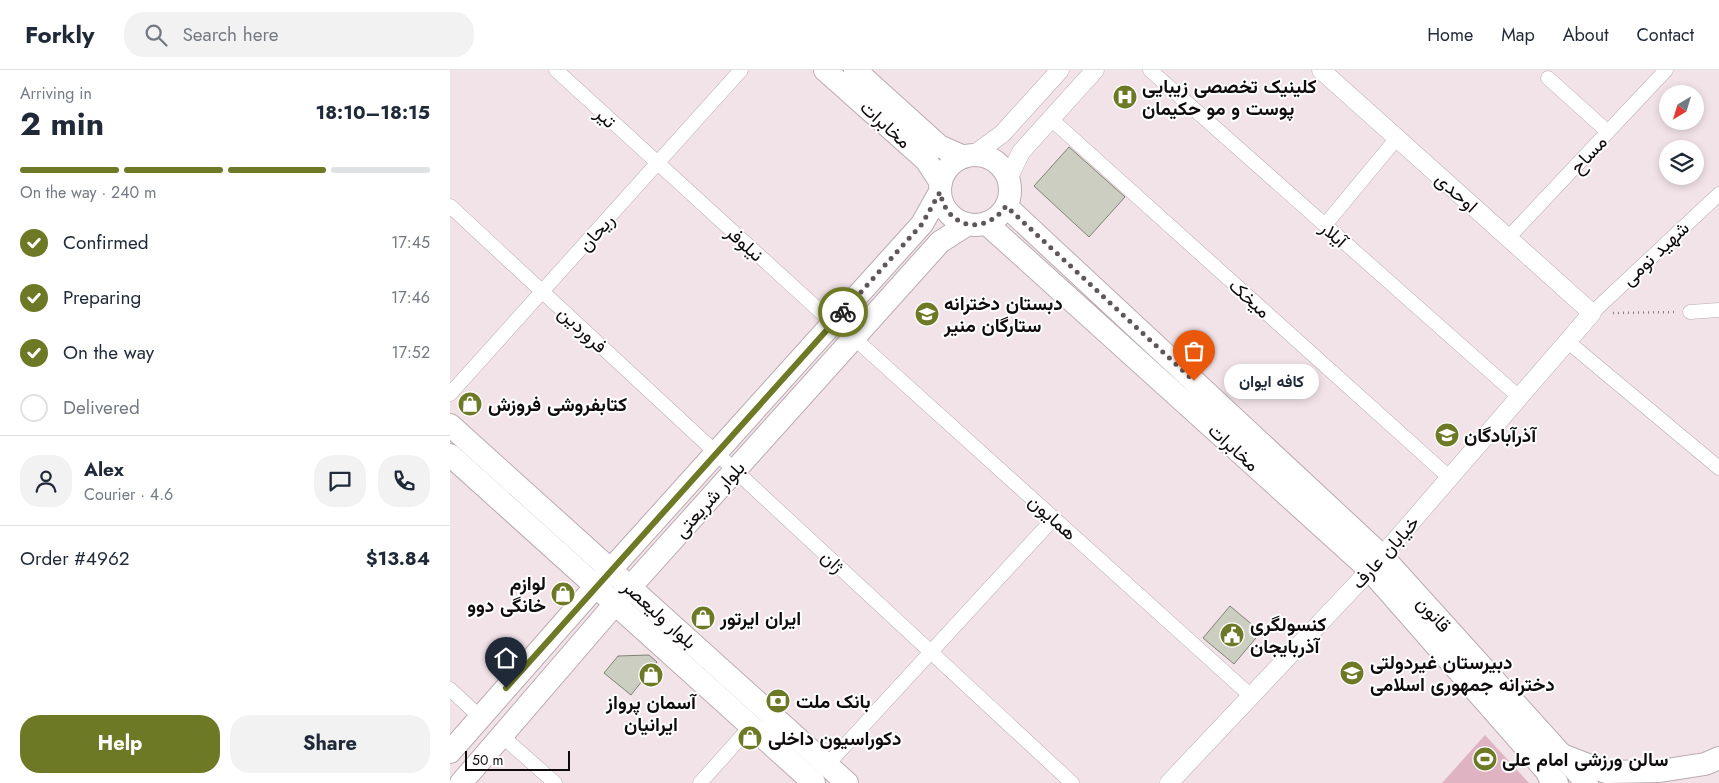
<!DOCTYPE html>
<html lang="en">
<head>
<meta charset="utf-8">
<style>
	body { margin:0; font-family:Jost,Vazirmatn,sans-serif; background:#f2f2f3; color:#1f2937; height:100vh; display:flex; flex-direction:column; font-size:19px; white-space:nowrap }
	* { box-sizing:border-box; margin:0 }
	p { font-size:16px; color:#747a83 }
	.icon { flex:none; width:28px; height:28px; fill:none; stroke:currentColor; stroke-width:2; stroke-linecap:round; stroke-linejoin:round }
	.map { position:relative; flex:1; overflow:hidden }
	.sheet { display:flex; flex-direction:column; background:#fff; width:450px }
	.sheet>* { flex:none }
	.needle { width:32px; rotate:218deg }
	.controls { position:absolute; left:1209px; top:15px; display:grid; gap:10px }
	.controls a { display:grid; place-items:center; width:45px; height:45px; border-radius:50%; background:#fff; box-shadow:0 2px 8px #0003; font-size:25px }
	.scale { position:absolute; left:15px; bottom:12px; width:105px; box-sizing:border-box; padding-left:5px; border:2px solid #0f0b0c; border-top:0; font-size:14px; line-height:18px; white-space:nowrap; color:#0f0b0c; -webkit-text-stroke:4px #fff; paint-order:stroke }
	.pin { position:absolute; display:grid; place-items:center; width:42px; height:42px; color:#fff; margin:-51px -21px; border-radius:50% 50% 50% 0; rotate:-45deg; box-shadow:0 0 5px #0007 }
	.pin .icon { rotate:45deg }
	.courier { position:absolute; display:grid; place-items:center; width:50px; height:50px; margin:-25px; border:4px solid #6d7925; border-radius:50%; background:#fff; color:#222; box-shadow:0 1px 6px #0007 }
	.bubble { position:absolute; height:35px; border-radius:18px; background:#fff; box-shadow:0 2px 8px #0003; font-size:16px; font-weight:700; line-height:35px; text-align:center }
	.overview em { font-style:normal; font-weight:700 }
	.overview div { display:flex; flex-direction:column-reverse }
	.overview { display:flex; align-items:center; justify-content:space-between; height:85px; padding:0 20px }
	h1 { font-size:32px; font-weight:700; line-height:38px }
	.bar { display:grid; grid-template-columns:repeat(4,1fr); gap:8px 5px; align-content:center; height:60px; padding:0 20px }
	.bar i { height:6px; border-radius:4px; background:#e0e1e3 }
	.bar .on { background:#6d7925 }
	.bar p { grid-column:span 4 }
	.line { display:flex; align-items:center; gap:12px; padding:0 20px; border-top:1px solid #e0e1e3 }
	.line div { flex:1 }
	.round { display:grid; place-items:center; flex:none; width:52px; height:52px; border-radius:20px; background:#f2f2f3 }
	ol { padding:0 20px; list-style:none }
	li { display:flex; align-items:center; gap:15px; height:55px }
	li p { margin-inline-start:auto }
	li .icon { padding:5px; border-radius:50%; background:#6d7925; color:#fff; stroke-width:4 }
	li:last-child { color:#747a83 }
	li i { width:28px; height:28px; border:2px solid #e0e1e3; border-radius:50% }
	.action { display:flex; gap:10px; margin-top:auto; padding:10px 20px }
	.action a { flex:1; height:58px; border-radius:20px; background:#6d7925; color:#fff; font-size:20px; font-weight:700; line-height:58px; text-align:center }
	.action a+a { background:#f2f2f3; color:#1f2937 }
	header { display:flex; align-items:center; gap:30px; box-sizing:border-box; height:70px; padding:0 25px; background:#fff; border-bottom:1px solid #e0e1e3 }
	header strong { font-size:24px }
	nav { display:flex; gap:28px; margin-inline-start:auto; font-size:18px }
	.search { width:350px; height:45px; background:#f2f2f3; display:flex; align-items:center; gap:12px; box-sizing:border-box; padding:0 18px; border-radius:20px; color:#747a83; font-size:19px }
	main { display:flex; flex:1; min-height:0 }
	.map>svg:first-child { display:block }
</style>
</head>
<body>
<header>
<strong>Forkly</strong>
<div class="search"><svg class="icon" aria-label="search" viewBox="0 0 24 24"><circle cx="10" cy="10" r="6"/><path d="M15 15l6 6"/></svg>Search here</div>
<nav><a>Home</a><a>Map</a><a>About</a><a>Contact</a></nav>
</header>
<main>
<section class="sheet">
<div class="overview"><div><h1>2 min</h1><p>Arriving in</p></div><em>18:10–18:15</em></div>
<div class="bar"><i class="on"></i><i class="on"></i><i class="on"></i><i></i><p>On the way · 240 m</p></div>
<ol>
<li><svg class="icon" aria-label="check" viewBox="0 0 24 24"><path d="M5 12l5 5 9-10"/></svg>Confirmed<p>17:45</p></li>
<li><svg class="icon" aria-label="check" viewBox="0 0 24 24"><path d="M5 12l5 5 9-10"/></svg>Preparing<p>17:46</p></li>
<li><svg class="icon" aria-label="check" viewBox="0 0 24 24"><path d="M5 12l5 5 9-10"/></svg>On the way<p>17:52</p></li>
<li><i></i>Delivered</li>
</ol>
<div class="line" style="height:90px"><a class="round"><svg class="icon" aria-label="person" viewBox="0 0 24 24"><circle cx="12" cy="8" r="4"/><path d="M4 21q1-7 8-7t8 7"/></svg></a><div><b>Alex</b><p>Courier · 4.6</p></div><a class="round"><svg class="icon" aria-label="chat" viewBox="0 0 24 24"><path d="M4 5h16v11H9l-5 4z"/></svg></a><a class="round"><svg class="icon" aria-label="phone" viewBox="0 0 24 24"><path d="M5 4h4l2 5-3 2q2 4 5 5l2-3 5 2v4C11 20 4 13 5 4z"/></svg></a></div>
<div class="line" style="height:65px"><div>Order #4962</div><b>$13.84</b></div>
<div class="action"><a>Help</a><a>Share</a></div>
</section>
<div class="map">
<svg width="1269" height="713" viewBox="0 0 1269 713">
	<rect width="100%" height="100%" fill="#f2e3e8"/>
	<path fill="#e0b3c3" d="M1035,665L1079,713H992Z"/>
	<path fill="#cbcec0" stroke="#818377" d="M619,77L675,127L639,167L584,116Z
		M780,536L811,562L784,594L753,568Z
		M199,585L207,592L181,625L154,603L168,586Z"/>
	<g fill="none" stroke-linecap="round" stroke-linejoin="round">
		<defs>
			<path id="minor" d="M106,0L383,253
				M700,0L1069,327
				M1098,8L1158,62
				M601,49L1000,408
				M0,136L622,713
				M875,155L947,68
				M1058,168L1216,0
				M1240,242L1269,240
				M1142,243L1269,124
				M404,268L801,626
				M1117,271L1269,398
				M0,324L291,0
				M0,619L30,647
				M52,666L105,713
				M377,695L604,448
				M250,713L301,656"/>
			<path id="tertiary" d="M871,0L1142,243L932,486
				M523,85L552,64L610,0
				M558,109L571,82L645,0
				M719,713L920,500"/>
			<path id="primary" d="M375,0L476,90L491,113
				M405,0L489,76L514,87
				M490 120a35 35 0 1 1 70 0a35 35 0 1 1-70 0Z
				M556,136L932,486L1137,713
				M536,153L920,500L1107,713
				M0,355L397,713
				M0,385L364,713
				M0,682L146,516L472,154L490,122
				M11,713L165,534L490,172L518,154"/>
			<path id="trunk" d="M1112,685L1156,702L1210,701L1255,694L1269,688
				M1097,702L1102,713"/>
		</defs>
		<use href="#minor" stroke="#baabb0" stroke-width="15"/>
		<use href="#tertiary" stroke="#baabb0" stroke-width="19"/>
		<use href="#primary" stroke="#baabb0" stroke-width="24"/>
		<use href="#trunk" stroke="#baabb0" stroke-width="24"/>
		<path stroke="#887e81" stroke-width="2.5" stroke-dasharray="1 4" stroke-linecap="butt" d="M1163,243L1228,242"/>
		<use href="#minor" stroke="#fff" stroke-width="14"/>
		<use href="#tertiary" stroke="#fff" stroke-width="18"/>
		<use href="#primary" stroke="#fff" stroke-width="22"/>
		<use href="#trunk" stroke="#fff" stroke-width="22"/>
	</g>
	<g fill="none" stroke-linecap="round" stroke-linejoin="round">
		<path stroke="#5e5759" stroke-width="5" stroke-dasharray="0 9" d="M393,242L472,154L490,122C497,159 535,166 556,136L744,311"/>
		<path stroke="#6d7925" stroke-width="6" d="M56,618L393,242"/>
	</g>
	<defs>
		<symbol id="hospital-disc" viewBox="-11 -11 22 22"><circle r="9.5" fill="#6d7925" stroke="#fff"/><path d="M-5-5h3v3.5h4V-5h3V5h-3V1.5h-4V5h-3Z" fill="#fff"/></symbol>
		<symbol id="school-disc" viewBox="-11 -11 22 22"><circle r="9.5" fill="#6d7925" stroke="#fff"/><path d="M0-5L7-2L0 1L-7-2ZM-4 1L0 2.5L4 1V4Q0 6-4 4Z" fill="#fff"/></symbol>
		<symbol id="shop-disc" viewBox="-11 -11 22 22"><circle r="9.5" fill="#6d7925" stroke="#fff"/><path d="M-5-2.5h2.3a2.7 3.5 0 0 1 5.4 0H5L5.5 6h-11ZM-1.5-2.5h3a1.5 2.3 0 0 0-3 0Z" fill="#fff"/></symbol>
		<symbol id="civic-disc" viewBox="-11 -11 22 22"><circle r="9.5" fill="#6d7925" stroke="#fff"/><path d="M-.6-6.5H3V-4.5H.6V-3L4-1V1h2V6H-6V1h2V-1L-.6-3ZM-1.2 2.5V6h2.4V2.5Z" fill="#fff"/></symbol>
		<symbol id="bank-disc" viewBox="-11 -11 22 22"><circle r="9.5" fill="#6d7925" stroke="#fff"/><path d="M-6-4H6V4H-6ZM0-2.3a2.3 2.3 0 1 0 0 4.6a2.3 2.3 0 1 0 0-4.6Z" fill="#fff"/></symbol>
		<symbol id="stadium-disc" viewBox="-11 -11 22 22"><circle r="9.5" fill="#6d7925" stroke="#fff"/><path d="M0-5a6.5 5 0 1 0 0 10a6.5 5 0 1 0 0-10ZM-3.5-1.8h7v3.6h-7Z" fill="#fff"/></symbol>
	</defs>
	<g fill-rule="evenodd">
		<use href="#hospital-disc" x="661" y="13" width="28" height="28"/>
		<use href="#school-disc" x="463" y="230" width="28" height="28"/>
		<use href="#shop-disc" x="6" y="320" width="28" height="28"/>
		<use href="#school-disc" x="983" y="351" width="28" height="28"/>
		<use href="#shop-disc" x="99" y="510" width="28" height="28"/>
		<use href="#shop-disc" x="239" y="534" width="28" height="28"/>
		<use href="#civic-disc" x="768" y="551" width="28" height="28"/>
		<use href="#school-disc" x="888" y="589" width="28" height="28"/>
		<use href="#shop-disc" x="187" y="591" width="28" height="28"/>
		<use href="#bank-disc" x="314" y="617" width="28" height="28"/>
		<use href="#shop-disc" x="286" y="654" width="28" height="28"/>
		<use href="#stadium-disc" x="1021" y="675" width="28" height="28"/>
	</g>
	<g text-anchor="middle" stroke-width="4" stroke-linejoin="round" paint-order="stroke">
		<g font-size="19" font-weight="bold" fill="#0f0b0c" stroke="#fff" text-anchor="start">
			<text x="692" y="23">کلینیک تخصصی زیبایی<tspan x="692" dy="22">پوست و مو حکیمان</tspan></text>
			<text x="494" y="240">دبستان دخترانه<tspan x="494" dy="22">ستارگان منیر</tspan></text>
			<text x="38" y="341">کتابفروشی فروزش</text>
			<text x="1014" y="372">آذرآبادگان</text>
			<text x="96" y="520" text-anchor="end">لوازم<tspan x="96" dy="22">خانگی دوو</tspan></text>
			<text x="270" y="555">ایران ایرتور</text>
			<text x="800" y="561">کنسولگری<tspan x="800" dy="22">آذربایجان</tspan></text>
			<text x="920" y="599">دبیرستان غیردولتی<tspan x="920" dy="22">دخترانه جمهوری اسلامی</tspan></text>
			<text x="346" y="638">بانک ملت</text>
			<text x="201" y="639" text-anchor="middle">آسمان پرواز<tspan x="201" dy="22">ایرانیان</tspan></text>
			<text x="318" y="675">دکوراسیون داخلی</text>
			<text x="1052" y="696">سالن ورزشی امام علی</text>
		</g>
		<g font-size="19" fill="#0f0b0c" stroke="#fff">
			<text transform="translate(156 47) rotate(43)" y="7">تیر</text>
			<text transform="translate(436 54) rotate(42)" y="7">مخابرات</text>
			<text transform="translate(1138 84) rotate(-47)" y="7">مساح</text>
			<text transform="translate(1007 122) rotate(42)" y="7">اوحدی</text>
			<text transform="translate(146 162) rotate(-48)" y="7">ریحان</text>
			<text transform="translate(884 164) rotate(42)" y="7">آیلار</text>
			<text transform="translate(295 173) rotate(42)" y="7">نیلوفر</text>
			<text transform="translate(1205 183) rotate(-43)" y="7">شهید نومی</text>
			<text transform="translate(800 228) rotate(42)" y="7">میخک</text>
			<text transform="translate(133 259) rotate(43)" y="7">فروردین</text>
			<text transform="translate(784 377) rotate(42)" y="7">مخابرات</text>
			<text transform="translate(259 429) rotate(-48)" y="7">بلوار شریعتى</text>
			<text transform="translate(603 447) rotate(42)" y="7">همایون</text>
			<text transform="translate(935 482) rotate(-48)" y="7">خیابان عارف</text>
			<text transform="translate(383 491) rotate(43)" y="7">ژان</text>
			<text transform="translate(210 544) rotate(42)" y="7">بلوار ولیعصر</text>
			<text transform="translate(984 544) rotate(48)" y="7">قانون</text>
		</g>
	</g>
</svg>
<div class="controls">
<a><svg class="needle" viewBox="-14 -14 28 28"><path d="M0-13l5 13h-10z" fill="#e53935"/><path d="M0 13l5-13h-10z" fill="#747a83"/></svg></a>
<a><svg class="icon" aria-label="layers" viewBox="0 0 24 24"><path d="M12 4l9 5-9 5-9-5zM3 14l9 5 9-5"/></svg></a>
</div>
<div class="scale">50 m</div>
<div class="pin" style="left:744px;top:311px;background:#ea580c"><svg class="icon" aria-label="bag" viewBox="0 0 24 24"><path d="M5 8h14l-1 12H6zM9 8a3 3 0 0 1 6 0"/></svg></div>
<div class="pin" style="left:56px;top:618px;background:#1f2937"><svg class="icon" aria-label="home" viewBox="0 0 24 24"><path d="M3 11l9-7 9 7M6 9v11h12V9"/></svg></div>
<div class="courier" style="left:393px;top:242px"><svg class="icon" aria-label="bike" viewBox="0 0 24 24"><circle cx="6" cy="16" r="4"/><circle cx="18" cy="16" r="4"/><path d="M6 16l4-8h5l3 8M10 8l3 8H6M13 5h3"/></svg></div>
<div class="bubble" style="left:774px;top:294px;width:95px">کافه ایوان</div>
</div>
</main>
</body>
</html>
